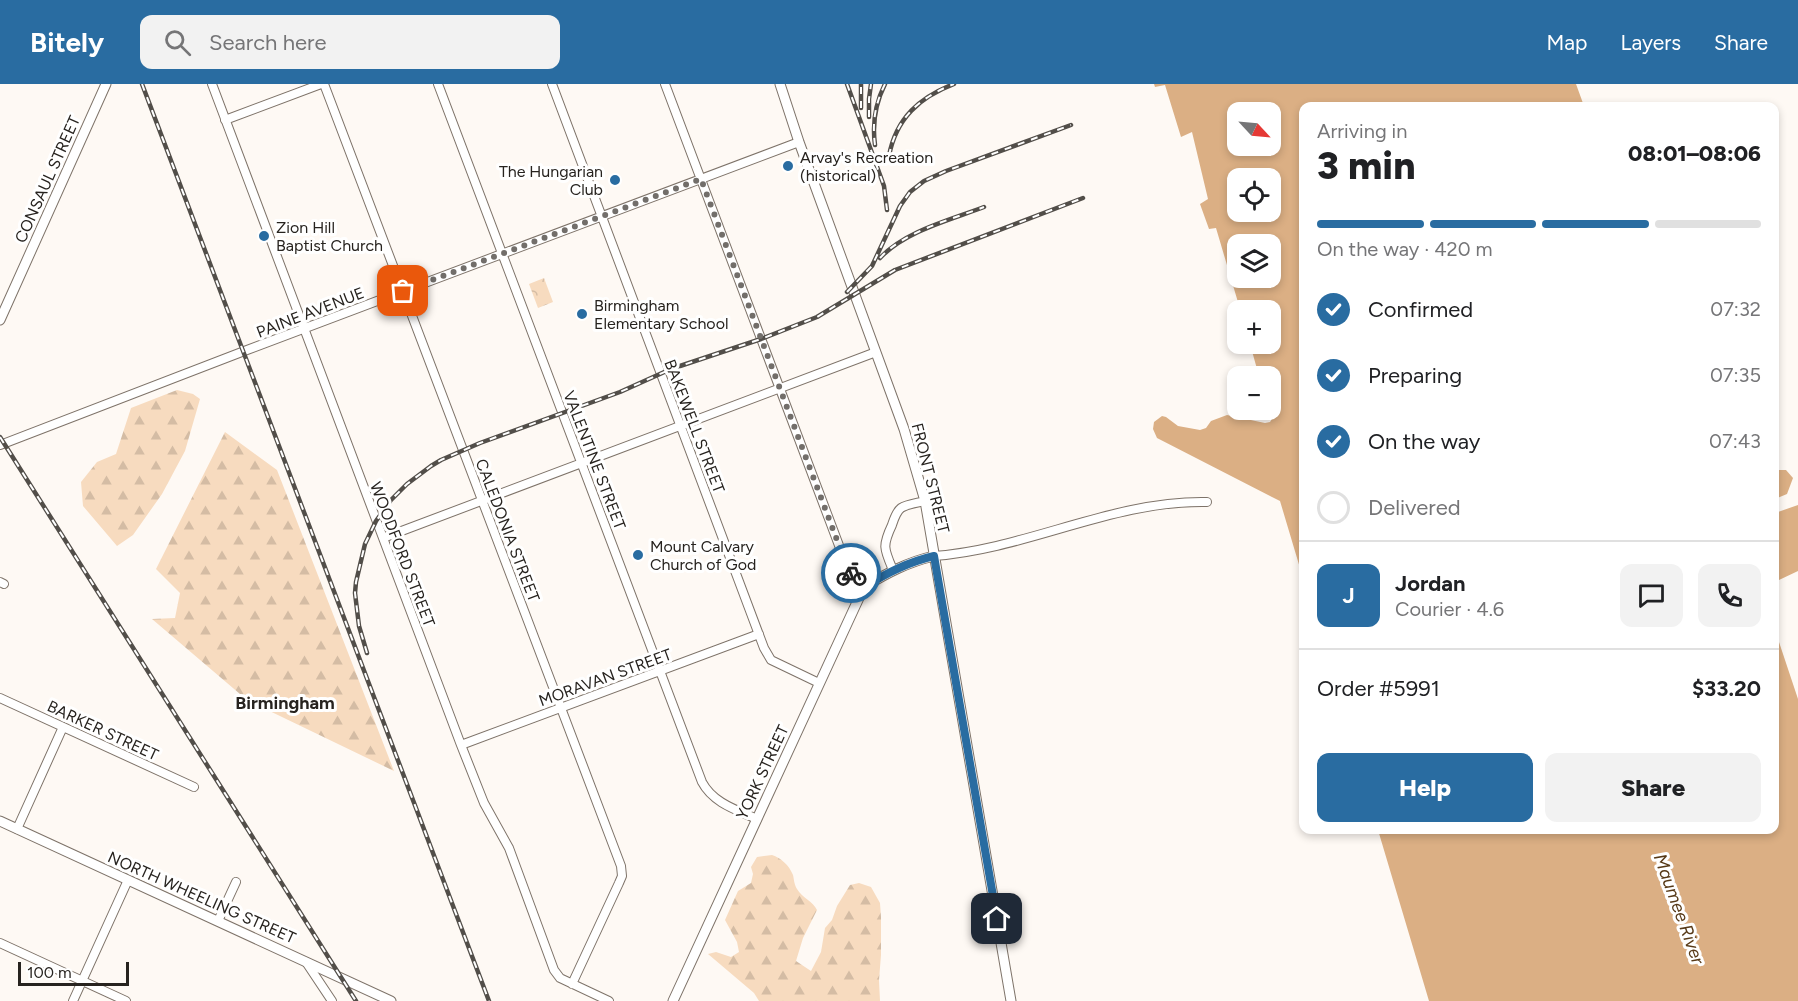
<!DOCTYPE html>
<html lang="en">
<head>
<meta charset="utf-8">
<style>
	body { margin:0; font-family:Figtree,sans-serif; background:#f2f2f2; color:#202124; height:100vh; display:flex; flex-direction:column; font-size:22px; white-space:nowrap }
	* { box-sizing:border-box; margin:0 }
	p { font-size:20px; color:#757577 }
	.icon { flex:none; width:33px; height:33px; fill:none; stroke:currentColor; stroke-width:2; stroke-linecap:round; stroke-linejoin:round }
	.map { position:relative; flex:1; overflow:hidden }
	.details { position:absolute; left:1299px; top:18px; width:480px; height:732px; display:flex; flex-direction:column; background:#fff; border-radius:12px; box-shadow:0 3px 9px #0003 }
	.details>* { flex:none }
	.needle { width:39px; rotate:116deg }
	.buttons { position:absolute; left:1227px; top:18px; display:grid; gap:12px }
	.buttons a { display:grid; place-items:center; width:54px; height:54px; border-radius:12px; background:#fff; box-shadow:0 3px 9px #0003; font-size:30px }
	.scale { position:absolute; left:18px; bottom:15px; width:111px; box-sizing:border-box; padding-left:6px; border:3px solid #27231f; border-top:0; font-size:16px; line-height:21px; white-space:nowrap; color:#27231f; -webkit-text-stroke:4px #fff; paint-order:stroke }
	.pin { position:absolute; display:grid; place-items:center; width:51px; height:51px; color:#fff; margin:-26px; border-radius:12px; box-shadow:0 3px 9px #0006 }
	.courier { position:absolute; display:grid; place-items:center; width:60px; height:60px; margin:-30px; border:4px solid #296ca1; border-radius:50%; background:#fff; color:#222; box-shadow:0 2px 8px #0007 }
	.summary em { font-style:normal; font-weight:800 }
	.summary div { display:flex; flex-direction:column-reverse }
	.summary { display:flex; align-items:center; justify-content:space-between; height:102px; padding:0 18px }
	h1 { font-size:39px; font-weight:800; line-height:45px }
	.bar { display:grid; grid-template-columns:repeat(4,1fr); gap:9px 6px; align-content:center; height:72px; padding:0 18px }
	.bar i { height:8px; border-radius:4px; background:#e0e0e0 }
	.bar .current { background:#296ca1 }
	.bar p { grid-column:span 4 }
	.line { display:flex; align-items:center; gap:15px; padding:0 18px; border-top:2px solid #e0e0e0 }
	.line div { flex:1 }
	.round { display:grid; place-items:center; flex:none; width:63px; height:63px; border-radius:12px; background:#f2f2f2 }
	ol { padding:0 18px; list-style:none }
	li { display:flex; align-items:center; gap:18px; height:66px }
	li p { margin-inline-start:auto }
	li .icon { padding:6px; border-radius:50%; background:#296ca1; color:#fff; stroke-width:4 }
	li:last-child { color:#757577 }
	li i { width:33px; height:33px; border:3px solid #e0e0e0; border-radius:50% }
	.primary-button { display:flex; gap:12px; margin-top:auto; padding:12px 18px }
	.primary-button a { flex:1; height:69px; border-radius:12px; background:#296ca1; color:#fff; font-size:24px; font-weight:800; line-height:69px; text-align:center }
	.primary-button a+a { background:#f2f2f2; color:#202124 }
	header { display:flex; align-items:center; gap:36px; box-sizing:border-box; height:84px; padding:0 30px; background:#296ca1; color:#fff }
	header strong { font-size:28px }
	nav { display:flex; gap:33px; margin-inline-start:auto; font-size:21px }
	.search { width:420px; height:54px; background:#f2f2f2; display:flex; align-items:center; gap:15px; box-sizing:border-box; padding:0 21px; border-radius:12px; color:#757577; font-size:22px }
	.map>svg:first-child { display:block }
</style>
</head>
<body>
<header>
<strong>Bitely</strong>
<div class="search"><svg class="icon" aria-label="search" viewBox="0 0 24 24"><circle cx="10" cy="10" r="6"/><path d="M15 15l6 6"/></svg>Search here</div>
<nav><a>Map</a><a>Layers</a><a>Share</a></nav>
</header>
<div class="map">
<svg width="1798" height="917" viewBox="0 0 1798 917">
	<defs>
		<pattern id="forest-firs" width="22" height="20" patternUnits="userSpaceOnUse" patternTransform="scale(1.5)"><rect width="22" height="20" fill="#f7dbbf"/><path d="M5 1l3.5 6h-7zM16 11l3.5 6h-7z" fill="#d4bca4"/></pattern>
		<pattern id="park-crowns" width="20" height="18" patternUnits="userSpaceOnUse" patternTransform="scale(1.5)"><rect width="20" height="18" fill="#f7dbbf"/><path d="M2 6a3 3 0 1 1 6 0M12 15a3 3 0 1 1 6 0" fill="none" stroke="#d4bca4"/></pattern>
	</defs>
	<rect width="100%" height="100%" fill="#fef9f4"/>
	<path fill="url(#forest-firs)" d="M177,306L193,310L200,315L185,367L162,410L133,451L117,462L83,422L81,398L97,378L116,370L131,324Z
		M225,348L277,386L394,687L247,616L152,535L175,534L180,509L156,485Z
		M772,771C781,774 789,781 793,791C794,795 794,800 797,805C802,814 813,817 817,826L803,854L796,877L811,887L821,868L825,844L832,836L837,822L850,801L859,799L871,803L880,819L881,833V871L879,896L880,917H759L754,909L708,870L716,868L731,873L739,868L737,858L725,836L738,807L751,799L753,790L751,783L757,773Z"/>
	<path fill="url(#park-crowns)" d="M544,194L553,218L538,224L529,200Z"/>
	<path fill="#dbaf84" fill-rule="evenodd" d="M1154,0H1576L1584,22H1304L1303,494L1280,417L1157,354L1153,345L1154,338L1162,332L1166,333L1178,342L1200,346L1206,344L1211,337L1227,331L1265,339L1270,338L1272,335L1269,326L1270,292H1259L1250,260H1270V226H1238L1237,242L1233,229L1240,225L1216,144L1209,145L1200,120L1208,115L1192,48L1181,53L1165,1L1155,3ZM1238,28H1270V62H1238ZM1238,94H1270V128H1238ZM1238,160H1270V194H1238Z
		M1775,386H1786L1793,394L1787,410L1775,415Z
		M1798,421V487L1779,496L1775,502V429Z
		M1775,546L1798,615V917H1429L1378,746H1774Z"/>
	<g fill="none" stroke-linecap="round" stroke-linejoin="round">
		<defs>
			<path id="minor" d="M212,0L461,661L484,719L509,764L554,886L560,894L609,917
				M324,0L621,782L622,792L619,799L572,900
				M438,0L702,698C713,719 737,726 757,735
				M552,0L764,564L771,576L819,599
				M665,0L846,480L854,495L864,503
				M225,36L321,0
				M0,361L247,266L799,58
				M383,454L876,268
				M934,472C1028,465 1113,416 1207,418
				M893,486C884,465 882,462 892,441C894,435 896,428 901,424C907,420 918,419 925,417
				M0,498L4,500
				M0,614L194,703
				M461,661L759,550
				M17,745L63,643
				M218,837L236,798
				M0,859L126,917
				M306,878L332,917
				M73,917L128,796"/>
			<path id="tertiary" d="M780,0L799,58L904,345L925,417L1011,917
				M0,236L106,0
				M0,737L391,917
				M673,917L864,503C887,489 908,478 934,472"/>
		</defs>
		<use href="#minor" stroke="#7e7369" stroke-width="10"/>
		<use href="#tertiary" stroke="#7e7369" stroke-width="11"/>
		<use href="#minor" stroke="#fff" stroke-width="8"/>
		<use href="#tertiary" stroke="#fff" stroke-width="9"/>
		<defs>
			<path id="rail" d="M142,0L489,917
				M847,0L884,102L887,126
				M861,24V0
				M869,33V15L871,0
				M875,61C872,39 875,20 885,0
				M889,72C896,34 920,13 954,0
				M880,174C905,147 950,136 984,123
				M847,208L872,182L900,122L910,108L924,97L946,87L1071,41
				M0,353L356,917
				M367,569L359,542L355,509L356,498L365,460L376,437L391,416L407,400L431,382L441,376L480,359L620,308L671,285L761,255L817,233L895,186L1083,114"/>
		</defs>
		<use href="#rail" stroke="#524e49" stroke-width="4.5"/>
		<use href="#rail" stroke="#fff" stroke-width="2" stroke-dasharray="7" stroke-linecap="butt"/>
	</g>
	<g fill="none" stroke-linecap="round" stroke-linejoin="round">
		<path stroke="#726e6a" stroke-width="6" stroke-dasharray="0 10.8" d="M403,207L701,95L846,480L851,489"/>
		<path stroke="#296ca1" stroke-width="8" d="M851,489L854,495L864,503C887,489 908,478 934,472L997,835"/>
	</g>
	<g fill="#296ca1" stroke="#fff" stroke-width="2">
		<circle cx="788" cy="82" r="6"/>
		<circle cx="615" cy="96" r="6"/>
		<circle cx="264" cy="152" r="6"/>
		<circle cx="582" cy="230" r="6"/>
		<circle cx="638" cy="471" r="6"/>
	</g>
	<g text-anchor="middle" stroke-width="6" stroke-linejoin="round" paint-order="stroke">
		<g font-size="16" fill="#27231f" stroke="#fff" text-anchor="start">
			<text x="800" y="79">Arvay's Recreation<tspan x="800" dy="18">(historical)</tspan></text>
			<text x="603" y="93" text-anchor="end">The Hungarian<tspan x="603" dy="18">Club</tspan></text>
			<text x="276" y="149">Zion Hill<tspan x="276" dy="18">Baptist Church</tspan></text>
			<text x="594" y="227">Birmingham<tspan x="594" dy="18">Elementary School</tspan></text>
			<text x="650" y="468">Mount Calvary<tspan x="650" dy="18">Church of God</tspan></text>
		</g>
		<g font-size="16" fill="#27231f" stroke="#fff">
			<text transform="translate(47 95) rotate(-66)" y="6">CONSAUL STREET</text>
			<text transform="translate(310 228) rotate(-21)" y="6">PAINE AVENUE</text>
			<text transform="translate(695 342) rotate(69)" y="6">BAKEWELL STREET</text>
			<text transform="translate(595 376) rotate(69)" y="6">VALENTINE STREET</text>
			<text transform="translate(931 394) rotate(76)" y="6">FRONT STREET</text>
			<text transform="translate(508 446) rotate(69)" y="6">CALEDONIA STREET</text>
			<text transform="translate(403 470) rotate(69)" y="6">WOODFORD STREET</text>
			<text transform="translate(605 593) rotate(-20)" y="6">MORAVAN STREET</text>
			<text transform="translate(103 646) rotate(25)" y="6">BARKER STREET</text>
			<text transform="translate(762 688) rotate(-65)" y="6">YORK STREET</text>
			<text transform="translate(202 813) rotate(24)" y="6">NORTH WHEELING STREET</text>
		</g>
		<g font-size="18" font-weight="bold" fill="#27231f" stroke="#fff">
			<text x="285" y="625">Birmingham</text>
		</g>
		<g font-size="18" font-style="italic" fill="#573917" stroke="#fff">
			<text transform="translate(1679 825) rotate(70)" y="6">Maumee River</text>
		</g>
	</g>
</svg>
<div class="buttons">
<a><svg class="needle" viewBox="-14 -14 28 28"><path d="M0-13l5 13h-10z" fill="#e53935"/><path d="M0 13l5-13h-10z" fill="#757577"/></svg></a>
<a><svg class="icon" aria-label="locate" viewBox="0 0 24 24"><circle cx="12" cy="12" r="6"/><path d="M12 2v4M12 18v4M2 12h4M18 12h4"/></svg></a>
<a><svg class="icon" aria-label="layers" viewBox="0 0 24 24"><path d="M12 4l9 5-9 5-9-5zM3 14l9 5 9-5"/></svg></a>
<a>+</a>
<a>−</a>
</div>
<div class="scale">100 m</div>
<div class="pin" style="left:403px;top:207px;background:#ea580c"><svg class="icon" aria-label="bag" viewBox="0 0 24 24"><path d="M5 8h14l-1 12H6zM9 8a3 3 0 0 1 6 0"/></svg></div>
<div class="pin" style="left:997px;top:835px;background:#1f2937"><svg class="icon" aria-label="home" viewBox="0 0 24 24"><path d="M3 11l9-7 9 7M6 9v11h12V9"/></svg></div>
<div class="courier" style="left:851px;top:489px"><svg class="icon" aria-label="bike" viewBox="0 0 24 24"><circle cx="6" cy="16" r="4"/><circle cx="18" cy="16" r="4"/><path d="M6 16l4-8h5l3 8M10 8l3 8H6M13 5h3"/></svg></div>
<section class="details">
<div class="summary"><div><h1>3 min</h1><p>Arriving in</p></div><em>08:01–08:06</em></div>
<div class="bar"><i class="current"></i><i class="current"></i><i class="current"></i><i></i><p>On the way · 420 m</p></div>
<ol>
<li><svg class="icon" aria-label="check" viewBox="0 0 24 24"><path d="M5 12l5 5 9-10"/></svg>Confirmed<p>07:32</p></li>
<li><svg class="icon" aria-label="check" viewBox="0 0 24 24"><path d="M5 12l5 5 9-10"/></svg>Preparing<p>07:35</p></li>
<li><svg class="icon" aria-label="check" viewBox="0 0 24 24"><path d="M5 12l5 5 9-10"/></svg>On the way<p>07:43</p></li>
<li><i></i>Delivered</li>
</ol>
<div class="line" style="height:108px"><b class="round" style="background:#296ca1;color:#fff">J</b><div><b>Jordan</b><p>Courier · 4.6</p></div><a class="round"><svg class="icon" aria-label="chat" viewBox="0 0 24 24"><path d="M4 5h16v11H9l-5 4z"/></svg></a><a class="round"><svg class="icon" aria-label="phone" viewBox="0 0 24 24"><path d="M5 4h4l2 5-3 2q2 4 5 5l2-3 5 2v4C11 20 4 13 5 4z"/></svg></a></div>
<div class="line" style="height:78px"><div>Order #5991</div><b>$33.20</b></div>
<div class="primary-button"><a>Help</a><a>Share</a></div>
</section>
</div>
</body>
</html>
